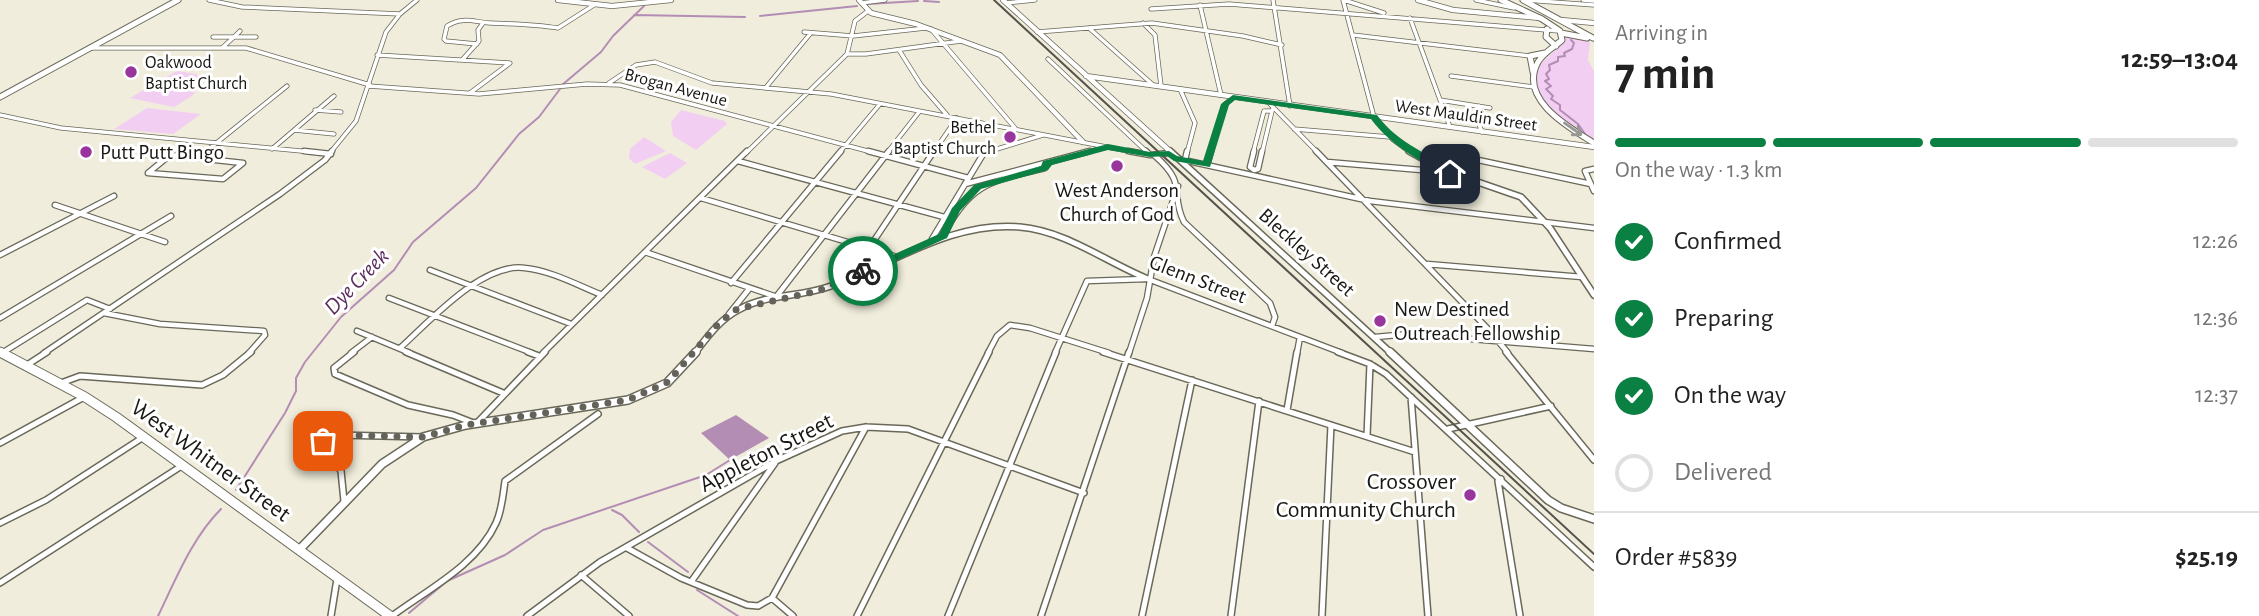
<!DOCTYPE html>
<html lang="en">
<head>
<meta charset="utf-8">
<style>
	body { margin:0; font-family:"Alegreya Sans",sans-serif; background:#f2f2f2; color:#222; height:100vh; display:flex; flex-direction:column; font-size:26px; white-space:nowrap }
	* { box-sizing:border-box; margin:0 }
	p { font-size:23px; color:#767676 }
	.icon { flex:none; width:38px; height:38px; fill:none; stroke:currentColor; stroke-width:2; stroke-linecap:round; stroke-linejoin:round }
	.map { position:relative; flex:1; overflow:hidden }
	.details { display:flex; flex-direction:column; background:#fff; width:665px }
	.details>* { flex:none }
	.pin { position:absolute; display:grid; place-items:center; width:60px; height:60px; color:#fff; margin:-30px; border-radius:14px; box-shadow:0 4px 10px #0006 }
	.courier { position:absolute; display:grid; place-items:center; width:70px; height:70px; margin:-35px; border:5px solid #0b8043; border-radius:50%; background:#fff; color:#222; box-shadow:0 2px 9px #0007 }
	.head em { font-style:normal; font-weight:700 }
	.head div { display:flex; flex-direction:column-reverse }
	.head { display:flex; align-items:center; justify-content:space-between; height:119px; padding:0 21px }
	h1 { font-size:46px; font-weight:700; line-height:52px }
	.bar { display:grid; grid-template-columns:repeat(4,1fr); gap:10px 7px; align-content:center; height:84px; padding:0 21px }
	.bar i { height:9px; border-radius:5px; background:#e0e0e0 }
	.bar .active { background:#0b8043 }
	.bar p { grid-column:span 4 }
	.line { display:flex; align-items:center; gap:18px; padding:0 21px; border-top:2px solid #e0e0e0 }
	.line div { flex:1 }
	ol { padding:0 21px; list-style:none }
	li { display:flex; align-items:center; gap:21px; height:77px }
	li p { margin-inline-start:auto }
	li .icon { padding:7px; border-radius:50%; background:#0b8043; color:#fff; stroke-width:4 }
	li:last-child { color:#767676 }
	li i { width:38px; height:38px; border:4px solid #e0e0e0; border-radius:50% }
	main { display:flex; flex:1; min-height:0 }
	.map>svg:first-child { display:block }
</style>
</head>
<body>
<main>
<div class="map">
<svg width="1594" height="616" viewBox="0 0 1594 616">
	<rect width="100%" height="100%" fill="#f0eddc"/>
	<path fill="#f3cef3" d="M1566,35L1587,39L1590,43L1588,60L1594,71V140C1575,129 1543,112 1537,88C1536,82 1538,73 1538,66L1564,42Z
		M177,71L196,74L204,81L192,96L174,107L130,98Z
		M147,108L201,114L173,134L114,129Z
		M681,110L725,121L727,124L696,150L673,136L671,122Z
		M644,137L666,151L635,164L629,158L630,149Z
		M670,153L687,163L665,179L642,167Z"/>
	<path fill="#b38db4" d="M736,415L769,438L730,460L701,433Z"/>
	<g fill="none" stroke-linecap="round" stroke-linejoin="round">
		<path stroke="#b38db4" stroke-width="2" d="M924,1L939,2
			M868,4L918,1
			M634,15L745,17
			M760,16L857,6
			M1571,40L1574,43L1572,49L1564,53L1565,56L1558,57V61L1549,65L1550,70L1546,74L1549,79L1545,81L1551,86L1546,89L1553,96L1551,99L1560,105V110L1578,124L1585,134
			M562,85L601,52L613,36L644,6
			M236,490L285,413L296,391V378L305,362L341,317L394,270L413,242L476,188L519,134L539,117L560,89
			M612,510L622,515L639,532
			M648,542L688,572
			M697,590L738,616
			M409,613L447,581L505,555L543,530L706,475L730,460
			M158,616C176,579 192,538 221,509"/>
		<defs>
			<path id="minor-far2" d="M209,0L242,7L400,14
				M1273,0L1290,106
				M1343,0L1374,117
				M1344,0L1384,13
				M1476,0L1514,8
				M1525,0L1594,5
				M1583,0L1594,1
				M861,3L885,0
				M1006,3L1035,0
				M1200,5L1221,95
				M1151,9L1229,4L1559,31
				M1410,18L1450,127
				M1143,23L1155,35L1161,86
				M1089,28L1152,84
				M931,29L1015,128
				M804,32L853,36L926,28
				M1037,32L1152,23L1243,36L1282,45
				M1353,35L1530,56
				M213,37H234L240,31
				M477,44L446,41L444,39L447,26C463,16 474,22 490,23C514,24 535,24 558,28L594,5
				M223,47L234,37H256
				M92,48H246L370,85
				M899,50L921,85L947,115
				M847,54H866L961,41
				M377,55L510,63L470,93
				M463,59L479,41L478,30L483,23
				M1048,59L1148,153
				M1451,76L1534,87
				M609,83L636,65L655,62L712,83L831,94L1138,153
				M369,86L479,94L587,84L620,85L875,153
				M767,86L810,34
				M1180,89L1195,123L1187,153
				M1440,100L1490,108
				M1269,103L1318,153
				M1479,106L1482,114L1477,119L1482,132
				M315,110L341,112
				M1445,112L1469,115
				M0,115L61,128L322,153
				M1294,129L1390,137
				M294,130L334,134
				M272,149L334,96
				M204,153L287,86
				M330,153L356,121L386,32L400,14L417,0
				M746,153L847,54L855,21L868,11
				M839,153L880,104
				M887,153L919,112
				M933,153L957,118
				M984,153L1043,135
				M1084,153L1107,147
				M1211,153L1225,104L1233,98
				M1253,153L1264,111H1270
				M1262,153L1273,107"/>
			<path id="minor-far1" d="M304,151L331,154
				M868,151L968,178
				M1128,151L1150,155L1169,153
				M1146,151L1149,154
				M1254,151L1250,167L1254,170L1258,169L1262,151
				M1316,151L1489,330L1508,353
				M170,155L243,163L223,179L148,173Z
				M1154,155C1189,185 1169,192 1184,222L1270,303L1275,317L1272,326
				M199,157L206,151
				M1179,159L1370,201L1594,228
				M1185,160L1187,151
				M738,161L944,217
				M1327,162L1445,172
				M1207,165L1211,151
				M1440,168L1464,157L1591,184
				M1594,169L1585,171L1594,191
				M965,184L1090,151
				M701,198L894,256
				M55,205L165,242
				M943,236C970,183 991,181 1045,168L1047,163
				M932,239L985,151
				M645,252L777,297
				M0,255L114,196
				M1427,264L1582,277
				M430,270L571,324
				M853,277L869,248L934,151
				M1148,279L1342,353
				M731,283L841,151
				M776,297L889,151
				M389,298L532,353
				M104,313L160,324L264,331L265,335L249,353
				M729,314L749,289
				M0,318L171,216
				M357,331L410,353
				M1375,337L1409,334L1594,349
				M400,348C430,321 482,262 525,268C552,271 577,285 602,295
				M2,353L87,300L110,309
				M44,353L280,194L325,160L332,151
				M351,353L372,337
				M543,353L747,151
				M988,353L997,336L1010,325L1030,328L1109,353
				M1055,353L1087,281L1146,279
				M1129,353L1147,298L1154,257L1178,186
				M1297,353L1300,337"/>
			<path id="minor" d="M354,352L334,368L335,374L408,405L453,415L476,424L545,352
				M406,352L503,393
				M528,352L539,356
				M1103,352L1415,452
				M1338,352L1370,364L1386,374L1594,567
				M1506,352L1594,460
				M27,365L47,352
				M61,383L80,376L202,385L223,375L251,352
				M1411,397L1428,616
				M1287,410L1297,352
				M1448,429L1551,406
				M1367,436L1370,364
				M0,443L84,397
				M1501,479L1498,481L1520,616
				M344,501L341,471L324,446L325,439L338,435L423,437
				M0,523L46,500L142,438
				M627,548L681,578L747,605L758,606L772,598L793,616
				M581,575L629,616
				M691,582L775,463
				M0,583L183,465
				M772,598L866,427
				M331,616L337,579
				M392,616C427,590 477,565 496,523C502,510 503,495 505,481L598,414
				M527,616L600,562L776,461L842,431L866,427L908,429L1084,493
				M857,616L989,352
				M948,616L1056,352
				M1041,616L1129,352
				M1142,616L1192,380
				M1231,616L1259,401
				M1322,616L1331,425"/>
			<path id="tertiary-far2" d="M558,0L612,6L671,0
				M859,0L871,13L916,24L1000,55L1083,142
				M1003,0L1172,153
				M1418,0L1453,10L1540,18
				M1561,20L1594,23
				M1086,76L1594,147
				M1374,117L1393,139L1412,153"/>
			<path id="tertiary-far1" d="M1170,151L1391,353
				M1409,151L1443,170L1521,197L1550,228L1594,295
				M695,353C708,336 720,319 740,309C767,294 799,297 828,287C892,265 949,221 1020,227C1066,231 1106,262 1148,279"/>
			<path id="tertiary" d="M1390,352L1548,500L1561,508L1594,519
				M299,550L382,464L423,437L466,425L628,400L667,383L696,352"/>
			<path id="secondary-far1" d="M0,352L3,353"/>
			<path id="secondary" d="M0,352L85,397L116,417L390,616"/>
			<path id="primary" d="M1501,0L1542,19L1560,31L1562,40C1554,47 1543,53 1538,62C1518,99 1568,127 1594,143
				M1523,0L1593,38
				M1547,29L1546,37L1556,46
				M1561,33L1587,38
				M1533,72L1530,56L1545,53"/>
			<path id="trunk" d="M0,97L178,0"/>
		</defs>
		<use href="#minor-far2" stroke="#6a6859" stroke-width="5"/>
		<use href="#minor-far1" stroke="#6a6859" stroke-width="7"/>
		<use href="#minor" stroke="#6a6859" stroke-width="8"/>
		<use href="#tertiary-far2" stroke="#6a6859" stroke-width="6"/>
		<use href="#tertiary-far1" stroke="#6a6859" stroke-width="8"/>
		<use href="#tertiary" stroke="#6a6859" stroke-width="10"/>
		<use href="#secondary-far1" stroke="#6a6859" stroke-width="9"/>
		<use href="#secondary" stroke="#6a6859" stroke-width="11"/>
		<use href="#primary" stroke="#6a6859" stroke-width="7"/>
		<use href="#trunk" stroke="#6a6859" stroke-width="7"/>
		<use href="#minor-far2" stroke="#fff" stroke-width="3.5"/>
		<use href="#minor-far1" stroke="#fff" stroke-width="4.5"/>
		<use href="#minor" stroke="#fff" stroke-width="5"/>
		<use href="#tertiary-far2" stroke="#fff" stroke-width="4.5"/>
		<use href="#tertiary-far1" stroke="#fff" stroke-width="5"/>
		<use href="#tertiary" stroke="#fff" stroke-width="7"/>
		<use href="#secondary-far1" stroke="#fff" stroke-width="6"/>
		<use href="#secondary" stroke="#fff" stroke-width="9"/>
		<use href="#primary" stroke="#fff" stroke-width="5"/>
		<use href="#trunk" stroke="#fff" stroke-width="5"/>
		<path stroke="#55534b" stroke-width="2" d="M994,0L1594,554"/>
	</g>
	<defs><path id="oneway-shaft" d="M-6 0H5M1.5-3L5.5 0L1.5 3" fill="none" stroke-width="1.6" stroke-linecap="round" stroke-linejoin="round" transform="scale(1.75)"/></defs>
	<use stroke="#979794" href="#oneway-shaft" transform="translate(1573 129) rotate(35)"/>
	<path fill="#0b8043" d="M1233,95L1377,115C1400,146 1428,151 1455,174L1447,176C1419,160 1391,146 1371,119L1235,100L1229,105L1210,167L1174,161L1167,156L1150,157L1108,150L1052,165L1048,170L981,189L960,211L947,238L867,274L858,271L939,234L952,208L974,185L1041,166L1043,161L1108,144L1150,152L1169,151L1177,156L1203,161L1221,104Z"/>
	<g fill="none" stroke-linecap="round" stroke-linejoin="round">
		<path stroke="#646259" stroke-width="7" stroke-dasharray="0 12.6" d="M323,441L328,437L338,435L423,437L466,425L628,400L668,382L718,324L737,309L818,291L863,271"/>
	</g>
	<g fill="#98369d" stroke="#fff" stroke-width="2.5">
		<circle cx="131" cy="72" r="7"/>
		<circle cx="1010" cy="137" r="7"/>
		<circle cx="86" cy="152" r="7"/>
		<circle cx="1117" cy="166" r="7"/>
		<circle cx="1380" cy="321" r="7"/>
		<circle cx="1470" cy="495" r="7"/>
	</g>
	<g text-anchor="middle" stroke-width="6" stroke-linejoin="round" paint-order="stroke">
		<g font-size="18" fill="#181712" stroke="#fff" text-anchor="start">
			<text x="145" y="68">Oakwood<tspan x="145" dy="21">Baptist Church</tspan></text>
			<text x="996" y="133" text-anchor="end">Bethel<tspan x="996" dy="21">Baptist Church</tspan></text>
		</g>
		<g font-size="18" fill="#181712" stroke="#fff">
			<text transform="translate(676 87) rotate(15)" y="6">Brogan Avenue</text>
			<text transform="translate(1466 115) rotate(8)" y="6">West Mauldin Street</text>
		</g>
		<g font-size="21" fill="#181712" stroke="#fff" text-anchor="start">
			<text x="100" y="159">Putt Putt Bingo</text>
			<text x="1117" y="197" text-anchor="middle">West Anderson<tspan x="1117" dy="24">Church of God</tspan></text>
			<text x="1394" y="316">New Destined<tspan x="1394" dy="24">Outreach Fellowship</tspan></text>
		</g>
		<g font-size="21" fill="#181712" stroke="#fff">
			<text transform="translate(1307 252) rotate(42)" y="7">Bleckley Street</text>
			<text transform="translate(1198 279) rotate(21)" y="7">Glenn Street</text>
		</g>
		<g font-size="23" font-style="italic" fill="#5d2d5f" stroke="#fff">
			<text transform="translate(356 281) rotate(-46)" y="8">Dye Creek</text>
		</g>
		<g font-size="24" fill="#181712" stroke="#fff">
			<text transform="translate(766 452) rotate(-27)" y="8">Appleton Street</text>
			<text transform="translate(211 460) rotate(36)" y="8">West Whitner Street</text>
		</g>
		<g font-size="24" fill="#181712" stroke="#fff" text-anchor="end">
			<text x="1456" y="489">Crossover<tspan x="1456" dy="28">Community Church</tspan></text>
		</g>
	</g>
</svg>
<div class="pin" style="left:323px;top:441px;background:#ea580c"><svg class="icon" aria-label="bag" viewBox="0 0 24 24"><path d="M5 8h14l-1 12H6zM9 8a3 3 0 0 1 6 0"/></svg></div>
<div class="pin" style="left:1450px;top:174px;background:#1f2937"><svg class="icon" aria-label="home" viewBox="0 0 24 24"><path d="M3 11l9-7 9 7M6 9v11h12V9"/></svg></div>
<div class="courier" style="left:863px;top:271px"><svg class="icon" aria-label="bike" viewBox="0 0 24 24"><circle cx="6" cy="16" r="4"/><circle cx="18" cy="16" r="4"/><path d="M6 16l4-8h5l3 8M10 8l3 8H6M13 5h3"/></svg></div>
</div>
<section class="details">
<div class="head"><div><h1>7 min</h1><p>Arriving in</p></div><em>12:59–13:04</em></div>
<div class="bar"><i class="active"></i><i class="active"></i><i class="active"></i><i></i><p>On the way · 1.3 km</p></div>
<ol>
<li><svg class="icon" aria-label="check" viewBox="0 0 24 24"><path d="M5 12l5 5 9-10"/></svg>Confirmed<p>12:26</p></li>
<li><svg class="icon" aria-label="check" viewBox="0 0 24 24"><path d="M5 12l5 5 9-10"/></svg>Preparing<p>12:36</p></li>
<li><svg class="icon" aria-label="check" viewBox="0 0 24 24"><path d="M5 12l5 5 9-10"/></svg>On the way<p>12:37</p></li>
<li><i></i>Delivered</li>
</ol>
<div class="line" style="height:91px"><div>Order #5839</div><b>$25.19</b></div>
</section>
</main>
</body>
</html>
